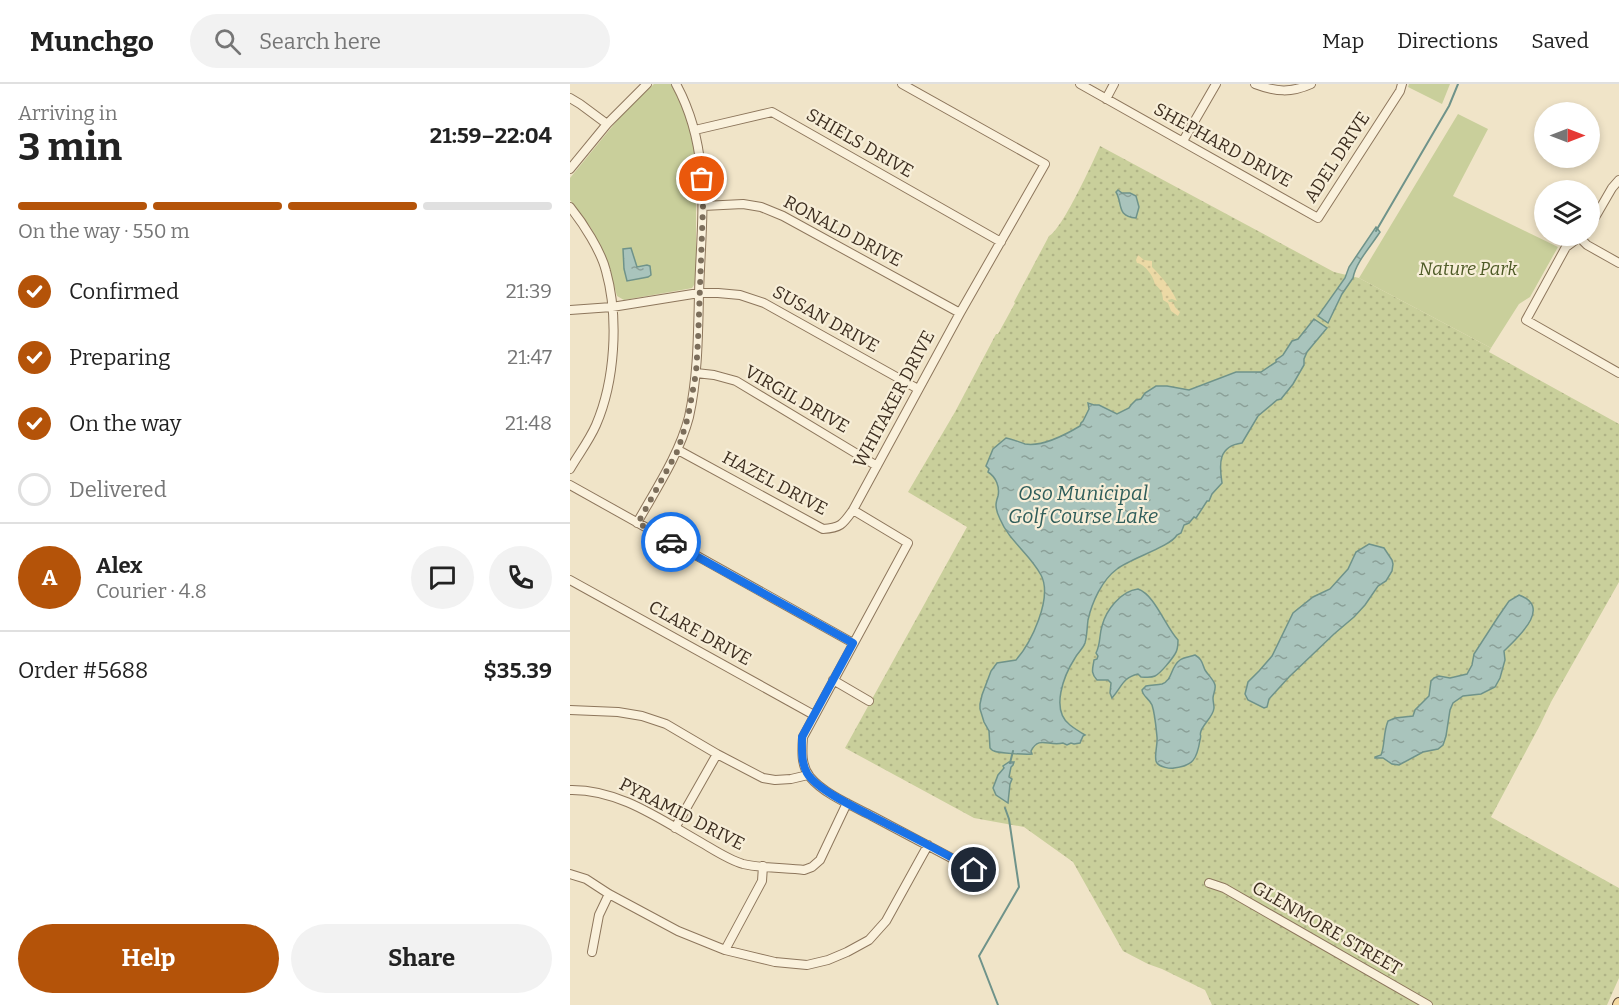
<!DOCTYPE html>
<html lang="en">
<head>
<meta charset="utf-8">
<style>
	body { margin:0; font-family:Bitter,serif; background:#f2f2f2; color:#222; height:100vh; display:flex; flex-direction:column; font-size:22px; white-space:nowrap }
	* { box-sizing:border-box; margin:0 }
	p { font-size:20px; color:#767676 }
	.icon { flex:none; width:33px; height:33px; fill:none; stroke:currentColor; stroke-width:2; stroke-linecap:round; stroke-linejoin:round }
	.map { position:relative; flex:1; overflow:hidden }
	.side { display:flex; flex-direction:column; background:#fff; width:570px }
	.side>* { flex:none }
	.needle { width:39px; rotate:90deg }
	.fabs { position:absolute; left:964px; top:18px; display:grid; gap:12px }
	.fabs a { display:grid; place-items:center; width:66px; height:66px; border-radius:50%; background:#fff; box-shadow:0 3px 9px #0003; font-size:30px }
	.pin { position:absolute; display:grid; place-items:center; width:51px; height:51px; color:#fff; margin:-26px; border:3px solid #fff; border-radius:50%; box-shadow:0 2px 6px #0007 }
	.courier { position:absolute; display:grid; place-items:center; width:60px; height:60px; margin:-30px; border:4px solid #1a73e8; border-radius:50%; background:#fff; color:#222; box-shadow:0 2px 8px #0007 }
	.headline em { font-style:normal; font-weight:700 }
	.headline div { display:flex; flex-direction:column-reverse }
	.headline { display:flex; align-items:center; justify-content:space-between; height:102px; padding:0 18px }
	h1 { font-size:39px; font-weight:700; line-height:45px }
	.bar { display:grid; grid-template-columns:repeat(4,1fr); gap:9px 6px; align-content:center; height:72px; padding:0 18px }
	.bar i { height:8px; border-radius:4px; background:#e0e0e0 }
	.bar .active { background:#b45309 }
	.bar p { grid-column:span 4 }
	.line { display:flex; align-items:center; gap:15px; padding:0 18px; border-top:2px solid #e0e0e0 }
	.line div { flex:1 }
	.round { display:grid; place-items:center; flex:none; width:63px; height:63px; border-radius:32px; background:#f2f2f2 }
	ol { padding:0 18px; list-style:none }
	li { display:flex; align-items:center; gap:18px; height:66px }
	li p { margin-inline-start:auto }
	li .icon { padding:6px; border-radius:50%; background:#b45309; color:#fff; stroke-width:4 }
	li:last-child { color:#767676 }
	li i { width:33px; height:33px; border:3px solid #e0e0e0; border-radius:50% }
	.button { display:flex; gap:12px; margin-top:auto; padding:12px 18px }
	.button a { flex:1; height:69px; border-radius:36px; background:#b45309; color:#fff; font-size:24px; font-weight:700; line-height:69px; text-align:center }
	.button a+a { background:#f2f2f2; color:#222 }
	header { display:flex; align-items:center; gap:36px; box-sizing:border-box; height:84px; padding:0 30px; background:#fff; border-bottom:2px solid #e0e0e0 }
	header strong { font-size:28px }
	nav { display:flex; gap:33px; margin-inline-start:auto; font-size:21px }
	.search { width:420px; height:54px; background:#f2f2f2; display:flex; align-items:center; gap:15px; box-sizing:border-box; padding:0 21px; border-radius:33px; color:#767676; font-size:22px }
	main { display:flex; flex:1; min-height:0 }
	.map>svg:first-child { display:block }
</style>
</head>
<body>
<header>
<strong>Munchgo</strong>
<div class="search"><svg class="icon" aria-label="search" viewBox="0 0 24 24"><circle cx="10" cy="10" r="6"/><path d="M15 15l6 6"/></svg>Search here</div>
<nav><a>Map</a><a>Directions</a><a>Saved</a></nav>
</header>
<main>
<section class="side">
<div class="headline"><div><h1>3 min</h1><p>Arriving in</p></div><em>21:59–22:04</em></div>
<div class="bar"><i class="active"></i><i class="active"></i><i class="active"></i><i></i><p>On the way · 550 m</p></div>
<ol>
<li><svg class="icon" aria-label="check" viewBox="0 0 24 24"><path d="M5 12l5 5 9-10"/></svg>Confirmed<p>21:39</p></li>
<li><svg class="icon" aria-label="check" viewBox="0 0 24 24"><path d="M5 12l5 5 9-10"/></svg>Preparing<p>21:47</p></li>
<li><svg class="icon" aria-label="check" viewBox="0 0 24 24"><path d="M5 12l5 5 9-10"/></svg>On the way<p>21:48</p></li>
<li><i></i>Delivered</li>
</ol>
<div class="line" style="height:108px"><b class="round" style="background:#b45309;color:#fff">A</b><div><b>Alex</b><p>Courier · 4.8</p></div><a class="round"><svg class="icon" aria-label="chat" viewBox="0 0 24 24"><path d="M4 5h16v11H9l-5 4z"/></svg></a><a class="round"><svg class="icon" aria-label="phone" viewBox="0 0 24 24"><path d="M5 4h4l2 5-3 2q2 4 5 5l2-3 5 2v4C11 20 4 13 5 4z"/></svg></a></div>
<div class="line" style="height:78px"><div>Order #5688</div><b>$35.39</b></div>
<div class="button"><a>Help</a><a>Share</a></div>
</section>
<div class="map">
<svg width="1049" height="921" viewBox="0 0 1049 921">
	<defs>
		<pattern id="grass-dots" width="8" height="8" patternUnits="userSpaceOnUse" patternTransform="scale(1.5)"><rect width="8" height="8" fill="#c9cf9b"/><path d="M2 2h.1M6 6h.1" fill="none" stroke="#aeb285" stroke-width="1.8" stroke-linecap="round"/></pattern>
		<pattern id="sand-dots" width="8" height="8" patternUnits="userSpaceOnUse" patternTransform="scale(1.5)"><rect width="8" height="8" fill="#ecd9a5"/><path d="M2 2h.1M6 6h.1" fill="none" stroke="#cbbb8e" stroke-width="1.8" stroke-linecap="round"/></pattern>
		<pattern id="water-ripples" width="26" height="14" patternUnits="userSpaceOnUse" patternTransform="scale(1.5)"><rect width="26" height="14" fill="#a9c4bc"/><path d="M2 4q2-2 4 0t4 0M15 11q2-2 4 0t4 0" fill="none" stroke="#8ba098"/></pattern>
	</defs>
	<rect width="100%" height="100%" fill="#f0e4c8"/>
	<path fill="url(#grass-dots)" d="M530,62L764,188L789,194L921,264L919,268L1049,340V498L981,618L970,641L921,733L1049,804V894L1037,921H642L635,906L592,885L578,880L553,867L503,778L454,743L404,734L275,664L397,443L338,408L385,328L426,250H428L445,219L444,218L479,152C492,146 523,78 530,62Z"/>
	<path fill="url(#sand-dots)" d="M568,171L574,176L582,177V183C593,194 601,204 607,217L602,215L598,216L599,218H603L605,223L610,228L608,232L601,227L598,219L593,216C593,211 591,204 585,201C584,193 575,180 567,179L566,176Z"/>
	<path fill="#c9cf9b" d="M84,0H101L114,26L123,53L126,76V198L122,204L117,205L54,216L47,212L38,180L30,161L21,144L0,116V94L54,28Z
		M839,0H880L872,20L838,3Z
		M888,30L918,45L883,112L988,163L960,213L949,220L921,264L789,194Z"/>
	<path fill="url(#water-ripples)" stroke="#6f938a" stroke-width="1.5" d="M548,106L552,109H560L566,112L569,123L566,134C546,132 553,120 546,108Z
		M806,143L810,148C801,162 786,178 783,194L772,210L758,239L748,232L775,194L779,183Z
		M61,164L67,183L77,181L80,182L81,191L78,193L57,197L54,185L53,165Z
		M744,235L757,244L737,268L734,275V281L723,300L711,315L707,316L688,332L672,359C648,362 649,380 652,399L642,410L639,417H637L626,434L624,433L619,439L614,441L611,449L607,451C600,463 561,474 547,485C532,496 522,518 518,536C517,544 517,552 515,559C513,565 508,568 505,574C494,591 480,626 500,641C505,645 510,648 515,651L513,652L510,659L504,660L501,659L497,661L493,659C479,663 469,651 461,667L462,670C457,671 428,669 424,667C422,667 421,665 420,664L419,647L414,638L410,625V620L412,611L421,587L427,579L446,576C461,559 483,514 471,491C460,470 439,457 430,435C428,431 426,425 426,421C426,418 427,415 428,412C430,403 426,393 418,388L419,385L416,382L423,365L436,354C442,355 449,358 455,360C472,363 495,351 510,342L511,339L513,337L519,325L518,319L524,321H529L547,330L559,324L561,321L566,316L571,315L575,309L586,302H597L619,306L666,288H691L706,278V276L713,271L722,257L728,255Z
		M799,460L814,464L822,476L823,480L822,487L816,497L808,502L795,521L784,533L764,550L719,593L699,615L697,623L694,624L678,616L675,610L678,598L689,587L702,572L723,529L743,513L760,505L778,485L786,468Z
		M568,505C585,511 595,542 608,556C608,560 608,566 605,570C602,575 590,590 585,592C581,594 576,593 571,593L568,590C552,594 552,603 542,614L540,609L541,599L538,596H527C520,589 523,584 524,576L527,575L528,572L526,569C531,559 529,551 532,542C536,526 551,507 568,505Z
		M949,511C983,523 947,554 934,567L935,576L930,594L925,603L911,610L893,612L883,619L880,626L876,652L873,661L868,665L853,668L829,681L822,680L813,674H805V673L811,671C815,662 813,649 818,637L825,634L843,632L845,626L859,612L861,597L864,594L869,592L880,594L897,590L902,581L904,570L928,533L939,517Z
		M625,571C632,575 632,579 635,586C638,591 644,596 645,601C646,606 643,610 643,614C643,618 644,620 644,624C643,633 634,639 631,647C629,654 632,648 630,656C627,675 623,682 604,684C600,685 590,683 587,679C583,675 588,661 587,653C586,643 585,630 582,621C579,614 573,613 572,606L576,602C581,601 587,601 592,600C603,596 600,583 610,576C614,573 620,573 625,571Z
		M439,678H444L443,681L441,683L439,693L442,695L440,700L438,719L426,711L423,704L428,691L434,684L433,682Z"/>
	<g fill="none" stroke-linecap="round" stroke-linejoin="round">
		<path stroke="#6f938a" stroke-width="2" d="M806,147L879,22L888,0
			M440,679L443,667
			M428,921L409,872L449,803L439,735L435,724"/>
		<defs>
			<path id="minor" d="M510,0L748,134L830,7L832,0
				M685,0C706,8 721,9 741,0
				M0,14L10,20L37,40
				M536,15L544,0
				M125,46L202,28L431,158
				M613,57L646,0
				M0,85L37,40L77,0
				M133,122L173,120L191,123L213,132L390,229
				M0,123C13,139 31,167 36,187C49,234 45,297 26,341C19,357 8,371 0,385
				M1020,142L1042,104L1049,96
				M1011,152L996,163L956,236L1049,289
				M1009,153L1017,161L1049,179
				M0,226L42,223L129,209H148L170,211L194,219L348,305
				M126,289L144,291L166,297L307,382
				M108,366L253,445C271,444 273,440 283,426L390,229L475,80L332,0
				M0,401L283,559
				M283,426L338,459L233,653C232,667 231,682 240,693C254,710 283,722 302,732C336,750 370,768 404,786
				M67,439C86,405 109,371 119,333C128,292 128,251 129,210C131,137 143,68 106,0
				M0,496L244,631
				M263,596L299,617
				M0,626L48,628L72,632L96,640L147,670L193,694L205,696L221,695L238,691
				M0,706C49,705 91,736 132,759C144,766 159,776 173,780C190,784 216,784 234,786L242,783L250,776L277,719
				M105,744L147,670
				M0,790L16,795L39,810L108,847L155,866L205,878L237,881L258,876L277,868L299,856L316,837L358,761
				M639,799L654,804L858,921
				M155,866L192,797L193,782
				M22,868L29,831L39,810"/>
			<path id="major" d="M1048,921L1049,919"/>
		</defs>
		<use href="#minor" stroke="#8d765c" stroke-width="10"/>
		<use href="#major" stroke="#5b4430" stroke-width="12"/>
		<use href="#minor" stroke="#faf1dc" stroke-width="8"/>
		<use href="#major" stroke="#f3d9a0" stroke-width="10"/>
	</g>
	<g fill="none" stroke-linecap="round" stroke-linejoin="round">
		<path stroke="#7c6e5b" stroke-width="6" stroke-dasharray="0 10.8" d="M101,458L68,439L108,366L118,333L126,289L128,257L133,122L132,95"/>
		<path stroke="#1a73e8" stroke-width="8" d="M101,458L283,559L232,653C232,666 231,678 237,689C248,708 299,730 319,741C347,755 376,770 404,786"/>
	</g>
	<g text-anchor="middle" stroke-width="4.5" stroke-linejoin="round" paint-order="stroke">
		<g font-size="18" fill="#3d2e20" stroke="#f7eed8">
			<text transform="translate(290 59) rotate(30)" y="6">SHIELS DRIVE</text>
			<text transform="translate(653 61) rotate(29)" y="6">SHEPHARD DRIVE</text>
			<text transform="translate(767 73) rotate(-57)" y="6">ADEL DRIVE</text>
			<text transform="translate(273 147) rotate(28)" y="6">RONALD DRIVE</text>
			<text transform="translate(256 235) rotate(29)" y="6">SUSAN DRIVE</text>
			<text transform="translate(227 315) rotate(30)" y="6">VIRGIL DRIVE</text>
			<text transform="translate(324 315) rotate(-62)" y="6">WHITAKER DRIVE</text>
			<text transform="translate(205 399) rotate(28)" y="6">HAZEL DRIVE</text>
			<text transform="translate(130 549) rotate(29)" y="6">CLARE DRIVE</text>
			<text transform="translate(112 730) rotate(27)" y="6">PYRAMID DRIVE</text>
			<text transform="translate(757 844) rotate(30)" y="6">GLENMORE STREET</text>
		</g>
		<g font-size="18" font-style="italic" fill="#4d5a26" stroke="#f7eed8">
			<text x="898" y="191">Nature Park</text>
		</g>
		<g font-size="20" font-style="italic" fill="#2f5d5a" stroke="#f7eed8">
			<text x="513" y="416">Oso Municipal<tspan x="513" dy="23">Golf Course Lake</tspan></text>
		</g>
	</g>
</svg>
<div class="fabs">
<a><svg class="needle" viewBox="-14 -14 28 28"><path d="M0-13l5 13h-10z" fill="#e53935"/><path d="M0 13l5-13h-10z" fill="#767676"/></svg></a>
<a><svg class="icon" aria-label="layers" viewBox="0 0 24 24"><path d="M12 4l9 5-9 5-9-5zM3 14l9 5 9-5"/></svg></a>
</div>
<div class="pin" style="left:132px;top:95px;background:#ea580c"><svg class="icon" aria-label="bag" viewBox="0 0 24 24"><path d="M5 8h14l-1 12H6zM9 8a3 3 0 0 1 6 0"/></svg></div>
<div class="pin" style="left:404px;top:786px;background:#1f2937"><svg class="icon" aria-label="home" viewBox="0 0 24 24"><path d="M3 11l9-7 9 7M6 9v11h12V9"/></svg></div>
<div class="courier" style="left:101px;top:458px"><svg class="icon" aria-label="car" viewBox="0 0 24 24"><path d="M5 17H2v-5l4-1 3-4h7l3 4 3 1v5h-3M9 17h6M6 11h13"/><circle cx="7" cy="17" r="2"/><circle cx="17" cy="17" r="2"/></svg></div>
</div>
</main>
</body>
</html>
